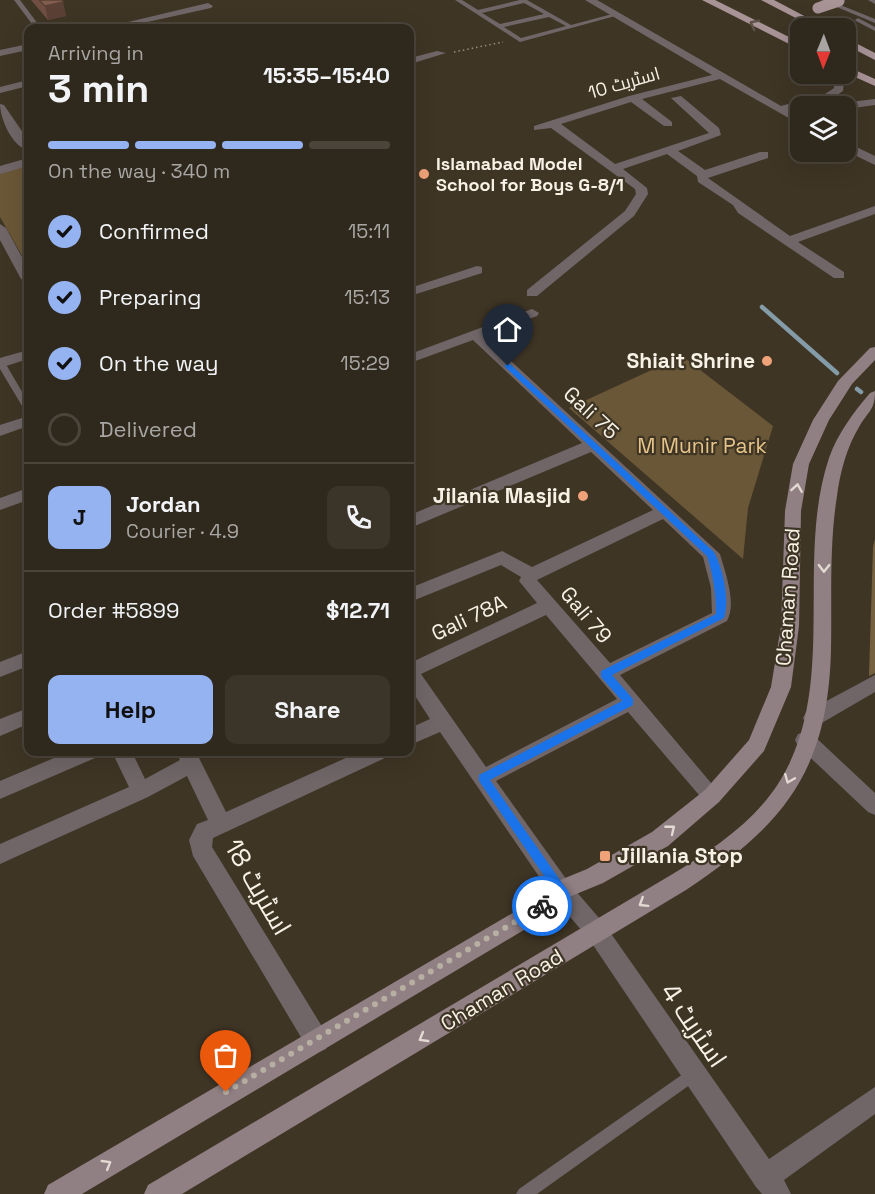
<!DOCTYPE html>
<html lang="en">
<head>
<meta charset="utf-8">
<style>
	body { margin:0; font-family:"Space Grotesk",Cairo,sans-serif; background:#3b3429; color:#f1f3f6; height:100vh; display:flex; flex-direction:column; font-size:22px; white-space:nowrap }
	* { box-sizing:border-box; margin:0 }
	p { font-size:20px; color:#a7a6a3 }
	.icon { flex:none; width:33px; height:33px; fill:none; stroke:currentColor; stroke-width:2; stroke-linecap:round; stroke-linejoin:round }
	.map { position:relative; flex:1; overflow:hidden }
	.panel { position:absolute; left:24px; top:24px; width:390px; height:732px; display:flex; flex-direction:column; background:#2f281c; border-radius:12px; box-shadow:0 6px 24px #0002,0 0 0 2px #4a443b }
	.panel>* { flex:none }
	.needle { width:39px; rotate:181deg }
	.controls { position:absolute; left:790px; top:18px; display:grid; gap:12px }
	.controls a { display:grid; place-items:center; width:66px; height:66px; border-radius:12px; background:#2f281c; box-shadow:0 6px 24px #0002,0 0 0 2px #4a443b; font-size:30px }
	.pin { position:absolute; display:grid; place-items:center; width:51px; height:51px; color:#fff; margin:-62px -26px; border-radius:50% 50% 50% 0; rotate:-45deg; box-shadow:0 0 6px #0007 }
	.pin .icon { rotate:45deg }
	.courier { position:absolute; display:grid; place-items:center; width:60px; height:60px; margin:-30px; border:4px solid #1a73e8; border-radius:50%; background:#fff; color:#222; box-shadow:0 2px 8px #0007 }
	.head em { font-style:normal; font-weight:700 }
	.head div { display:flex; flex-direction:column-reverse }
	.head { display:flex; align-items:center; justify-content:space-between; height:102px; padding:0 24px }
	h1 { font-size:39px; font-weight:700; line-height:45px }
	.bar { display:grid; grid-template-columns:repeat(4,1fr); gap:9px 6px; align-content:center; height:72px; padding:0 24px }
	.bar i { height:8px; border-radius:4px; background:#4a443b }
	.bar .selected { background:#95b2f1 }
	.bar p { grid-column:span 4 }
	.line { display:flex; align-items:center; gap:15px; padding:0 24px; border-top:2px solid #4a443b }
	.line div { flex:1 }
	.round { display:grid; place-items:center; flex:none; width:63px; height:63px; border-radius:12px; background:#3b3429 }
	ol { padding:0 24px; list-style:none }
	li { display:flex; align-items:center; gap:18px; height:66px }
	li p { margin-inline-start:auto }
	li .icon { padding:6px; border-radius:50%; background:#95b2f1; color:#111; stroke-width:4 }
	li:last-child { color:#a7a6a3 }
	li i { width:33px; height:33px; border:3px solid #4a443b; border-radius:50% }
	.button { display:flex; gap:12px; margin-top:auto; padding:12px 24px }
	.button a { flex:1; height:69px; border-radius:12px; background:#95b2f1; color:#111; font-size:24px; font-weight:700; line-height:69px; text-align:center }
	.button a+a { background:#3b3429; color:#f1f3f6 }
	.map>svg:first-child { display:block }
</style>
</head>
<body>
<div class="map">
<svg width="875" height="1194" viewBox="0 0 875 1194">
	<rect width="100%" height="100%" fill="#3f3525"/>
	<path fill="#6a5737" d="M28,165V266L0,217V172Z
		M682,356L773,426L748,508L743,559L569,408Z"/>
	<path fill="#75613f" d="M875,539V673L869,676L873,547Z"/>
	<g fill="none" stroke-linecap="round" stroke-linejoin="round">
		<path stroke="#849ba8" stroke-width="4.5" d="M762,307L837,373
			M857,389L861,392"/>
		<path stroke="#948c7e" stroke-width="1.5" stroke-dasharray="1.5 3" stroke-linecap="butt" d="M454,52L503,42"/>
		<path fill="#706668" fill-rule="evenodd" d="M14,0H20L41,28H35Z
			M455,0H462L478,10L520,0H527L571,25L616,13L619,15L520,42ZM524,3L544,14L500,24L482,13ZM549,17L566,26L521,38L504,27Z
			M820,0H828L875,19V23Z
			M858,18L875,27V31L856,21L855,20Z
			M0,361H4L28,402V412L25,411L0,369Z
			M693,1067L698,1069L700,1074L698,1079L537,1194H516L519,1189Z"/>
		<path fill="#706668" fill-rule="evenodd" d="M585,0H597L781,106L825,94L834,88V82L828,74H838L844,82L843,91L833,98L789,110L801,117V125L720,79L642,99L672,122V126H664L631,102L561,124L615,164L709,133L671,98L681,96L719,128L721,135L678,151L705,170L760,152H768V158L708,178L790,236L875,206V214L798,242L844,272V278H834L738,213L733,205L698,182L697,176L667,154L623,169L647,188L648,194L634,216L537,296H527V290L625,211L636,194L635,189L551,128L534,130V126L629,96L712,75Z
			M868,0H875V4Z
			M208,3L213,6L211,8L120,28H103Z
			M28,44V50L0,56V50Z
			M437,51L446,53L410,64V58Z
			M28,80V86L0,93V87Z
			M875,99V105L846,109V106H835L841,103Z
			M0,104L4,105L28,140V150C12,147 0,118 0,104Z
			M846,142L875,156V165L846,151Z
			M28,158V166L0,174V166Z
			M0,224L6,228L28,268V283L21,279L0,240Z
			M477,266L482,267V273L410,296V288Z
			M532,309L539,313L537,316L484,336L720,554C725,572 737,603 727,621L620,675L722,796L719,802L712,805L705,802L628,712L496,781L569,883L605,925L769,1159L875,1087V1114L784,1180L791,1194H762L756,1187L589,939L553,897L440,732L410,745V728L430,719L410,688V663L537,603L519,581L521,577L501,565L410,602V588L502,551L532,567L653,510L591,452L410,528V515L582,443L473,340L410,363V354ZM663,519L703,557L711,588L712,613L610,663L537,580ZM546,615L617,699L486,767L421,674Z
			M28,350V359L0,368V358Z
			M28,416V426L0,436V425Z
			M28,488V500L0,510V498Z
			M28,651V666L0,677V662Z
			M875,675V692L820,724L813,726L806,724L803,718L806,712Z
			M28,708V724L0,736V719Z
			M805,732L812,734L875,793V815L868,812L798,746L795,740L798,734Z
			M68,752H98L95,758L0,799V781Z
			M112,752H132L145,779L180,760L176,752H196L226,812L359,752H388L385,758L213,838L212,847L326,1033L329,1041L326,1049L317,1053L308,1049L193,856L189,840L197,824L208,820L187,776L148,797L0,864V844L129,787Z"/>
		<path fill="#907f83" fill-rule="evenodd" d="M875,347V360L852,384L829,420L809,464L801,511L799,626L791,687L764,751L719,802L668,846L603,883L569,897L539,921L82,1194H44L48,1185L523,907L553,883L587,869L652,832L705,790L749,740L771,687L781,626L785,511L793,464L813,420L838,381L870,348Z
			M875,391C875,411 868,411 859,427C847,447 840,472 837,496C829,546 832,598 831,650C828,771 784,825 686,890L182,1194H144L148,1185L671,875C710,851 752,824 778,784C840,687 794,563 829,458C838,433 853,413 870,393Z"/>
		<path fill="#a89397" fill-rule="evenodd" d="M702,0H715L801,43V50Z
			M761,0H774L827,28H815Z
			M846,38L875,53V60L846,45Z
			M846,66L875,79V86L846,73Z"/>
		<path stroke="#a89397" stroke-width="11" d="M818,8L839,1"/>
	</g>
	<path fill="#704f42" d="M31,0H62L66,16L48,20Z"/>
	<path fill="#5b4036" d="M63,2L66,16L48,20L45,6Z"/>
	<path fill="#825c4d" stroke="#5b4036" stroke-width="1.5" d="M39,0H62L63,2L45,6Z"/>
	<defs><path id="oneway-chevron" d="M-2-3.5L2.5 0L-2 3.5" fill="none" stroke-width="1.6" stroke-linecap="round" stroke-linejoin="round" transform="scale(1.5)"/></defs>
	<use stroke="#5e5147" href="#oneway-chevron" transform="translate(754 24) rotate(-153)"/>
	<g stroke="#e2dad2">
		<use href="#oneway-chevron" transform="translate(797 488) rotate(-81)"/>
		<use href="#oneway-chevron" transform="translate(824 568) rotate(91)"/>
		<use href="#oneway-chevron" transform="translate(789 779) rotate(112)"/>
		<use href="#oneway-chevron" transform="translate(671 829) rotate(-39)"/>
		<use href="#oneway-chevron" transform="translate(643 903) rotate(148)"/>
		<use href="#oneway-chevron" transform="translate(423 1038) rotate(150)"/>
		<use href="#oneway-chevron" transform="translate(107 1164) rotate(-31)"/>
	</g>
	<path fill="#1a73e8" d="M505,364H510L714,552C723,569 730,600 724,618L612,675L633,699V705L490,780L567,890L542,911L538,910V902L553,889L479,781V775L622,701L601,677V671L716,614C716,594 713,574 707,556L505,367Z"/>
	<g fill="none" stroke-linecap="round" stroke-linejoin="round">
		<path stroke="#b7afa2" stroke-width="6" stroke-dasharray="0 10.8" d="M226,1092L542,906"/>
	</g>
	<g fill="#f0a279" stroke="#3f3525" stroke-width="2">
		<circle cx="424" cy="174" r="6"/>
		<circle cx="767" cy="361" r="6"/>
		<circle cx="583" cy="496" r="6"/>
		<rect x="599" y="850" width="12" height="12" rx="3"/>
	</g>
	<g text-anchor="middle" stroke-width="4.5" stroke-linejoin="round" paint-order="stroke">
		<g font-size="18" fill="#f7f1e6" stroke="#3f3525">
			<text transform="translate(624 83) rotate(-16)" y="6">اسٹریٹ 10</text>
		</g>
		<g font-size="18" font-weight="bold" fill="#f7f1e6" stroke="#3f3525" text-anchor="start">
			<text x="436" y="170">Islamabad Model<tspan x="436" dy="21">School for Boys G-8/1</tspan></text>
		</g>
		<g font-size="21" font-weight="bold" fill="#f7f1e6" stroke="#3f3525" text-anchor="end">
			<text x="755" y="368">Shiait Shrine</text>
			<text x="571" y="503">Jilania Masjid</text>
			<text x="617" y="863" text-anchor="start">Jillania Stop</text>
		</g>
		<g font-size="21" fill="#f7f1e6" stroke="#3f3525">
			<text transform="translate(591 413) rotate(43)" y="7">Gali 75</text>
			<text transform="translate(788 597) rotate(-86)" y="7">Chaman Road</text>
			<text transform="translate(586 615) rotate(50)" y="7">Gali 79</text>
			<text transform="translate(469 618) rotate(-25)" y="7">Gali 78A</text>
			<text transform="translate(502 990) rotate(-31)" y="7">Chaman Road</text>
		</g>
		<g font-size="21" fill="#e6c489" stroke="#3f3525">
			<text x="702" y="453">M Munir Park</text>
		</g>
		<g font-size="26" fill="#f7f1e6" stroke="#3f3525">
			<text transform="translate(258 887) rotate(60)" y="9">اسٹریٹ 18</text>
			<text transform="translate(694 1025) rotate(56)" y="9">اسٹریٹ 4</text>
		</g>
	</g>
</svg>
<div class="controls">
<a><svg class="needle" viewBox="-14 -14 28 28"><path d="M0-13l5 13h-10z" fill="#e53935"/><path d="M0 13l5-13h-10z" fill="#a7a6a3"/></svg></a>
<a><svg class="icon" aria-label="layers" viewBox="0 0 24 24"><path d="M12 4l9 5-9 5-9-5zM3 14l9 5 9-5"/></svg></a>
</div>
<div class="pin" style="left:226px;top:1092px;background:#ea580c"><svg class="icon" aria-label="bag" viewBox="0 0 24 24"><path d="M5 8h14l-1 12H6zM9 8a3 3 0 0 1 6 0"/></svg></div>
<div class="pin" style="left:508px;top:366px;background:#1f2937"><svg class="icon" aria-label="home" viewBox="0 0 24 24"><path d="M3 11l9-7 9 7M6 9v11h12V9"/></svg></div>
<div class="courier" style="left:542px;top:906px"><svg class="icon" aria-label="bike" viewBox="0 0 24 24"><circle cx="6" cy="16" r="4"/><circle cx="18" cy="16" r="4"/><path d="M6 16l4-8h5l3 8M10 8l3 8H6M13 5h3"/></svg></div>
<section class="panel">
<div class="head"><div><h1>3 min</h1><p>Arriving in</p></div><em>15:35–15:40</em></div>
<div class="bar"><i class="selected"></i><i class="selected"></i><i class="selected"></i><i></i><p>On the way · 340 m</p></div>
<ol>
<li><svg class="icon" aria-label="check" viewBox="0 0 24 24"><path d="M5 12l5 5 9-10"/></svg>Confirmed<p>15:11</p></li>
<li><svg class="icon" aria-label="check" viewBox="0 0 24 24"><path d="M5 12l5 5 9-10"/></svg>Preparing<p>15:13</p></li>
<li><svg class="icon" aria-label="check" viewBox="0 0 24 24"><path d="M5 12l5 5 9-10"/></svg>On the way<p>15:29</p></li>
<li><i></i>Delivered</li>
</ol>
<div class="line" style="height:108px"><b class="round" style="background:#95b2f1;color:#111">J</b><div><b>Jordan</b><p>Courier · 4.9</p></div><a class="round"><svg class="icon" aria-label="phone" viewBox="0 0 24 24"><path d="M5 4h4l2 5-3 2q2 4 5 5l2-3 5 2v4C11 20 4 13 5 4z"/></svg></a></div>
<div class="line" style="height:78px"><div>Order #5899</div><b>$12.71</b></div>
<div class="button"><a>Help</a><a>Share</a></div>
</section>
</div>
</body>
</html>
